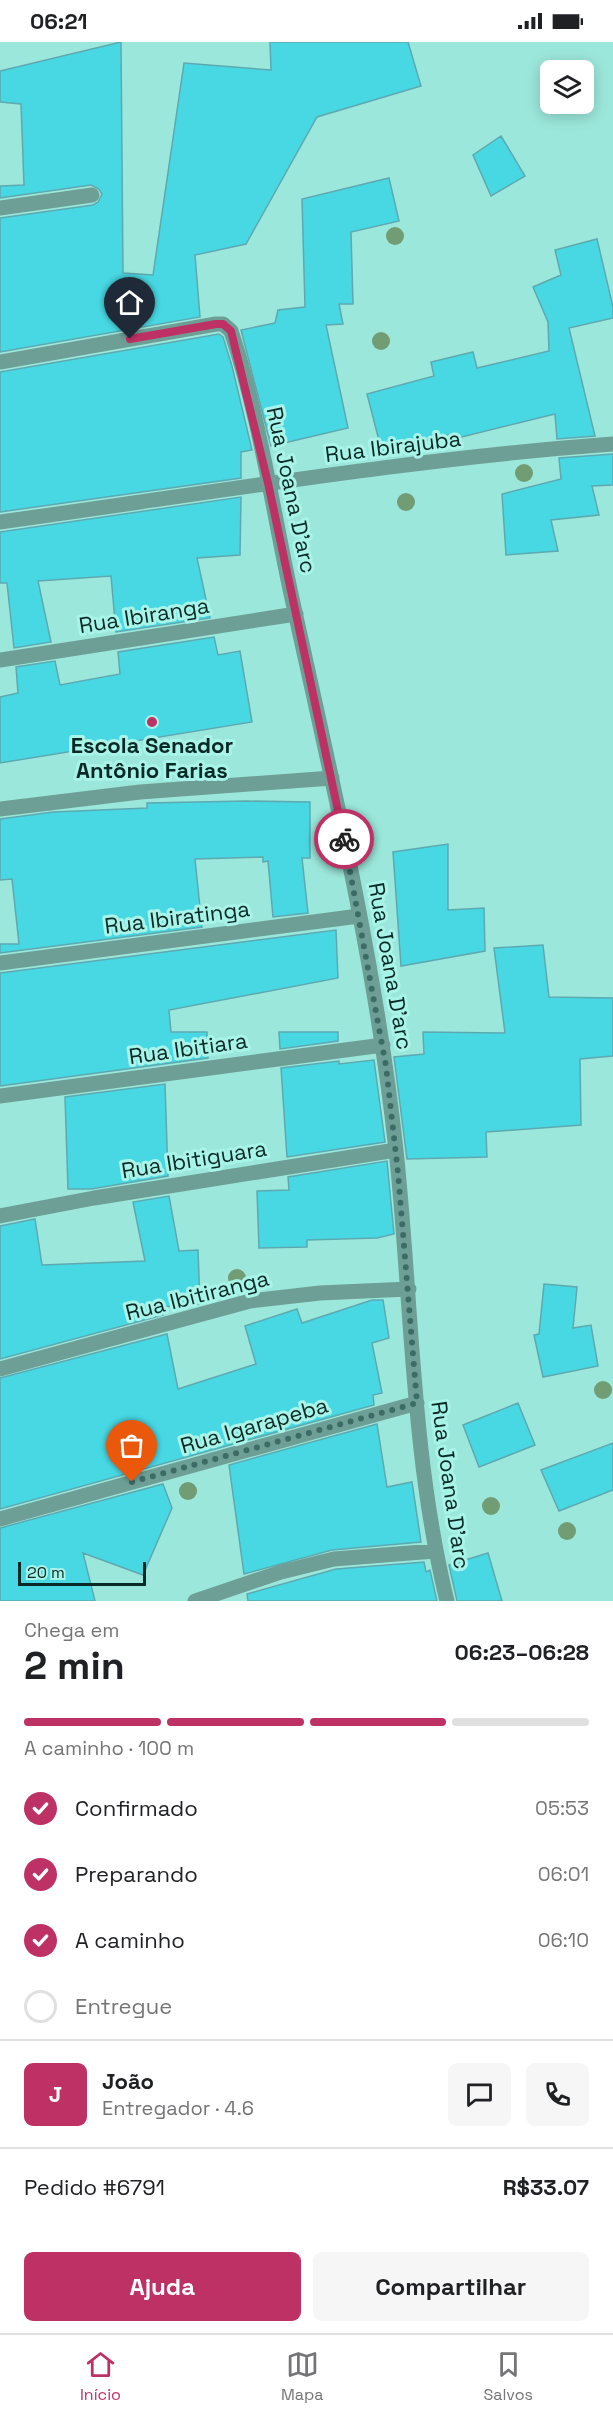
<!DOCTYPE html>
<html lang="pt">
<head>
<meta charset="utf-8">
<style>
	body { margin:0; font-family:"Space Grotesk",sans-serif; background:#f6f6f6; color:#202124; height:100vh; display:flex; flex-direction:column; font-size:22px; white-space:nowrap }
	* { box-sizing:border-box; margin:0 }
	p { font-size:20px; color:#757577 }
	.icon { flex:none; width:33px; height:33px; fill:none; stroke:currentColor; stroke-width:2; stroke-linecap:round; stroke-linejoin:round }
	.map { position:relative; height:1559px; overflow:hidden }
	.sheet { display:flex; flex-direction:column; background:#fff; flex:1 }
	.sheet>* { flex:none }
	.buttons { position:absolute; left:540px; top:18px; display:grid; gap:12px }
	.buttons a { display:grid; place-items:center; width:54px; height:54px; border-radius:9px; background:#fff; box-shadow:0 3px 15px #0003; font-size:30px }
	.scale { position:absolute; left:18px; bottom:15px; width:128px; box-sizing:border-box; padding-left:6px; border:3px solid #082925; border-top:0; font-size:16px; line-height:21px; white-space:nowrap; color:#082925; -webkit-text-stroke:4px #a9f4e8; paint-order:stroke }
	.pin { position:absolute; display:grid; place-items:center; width:51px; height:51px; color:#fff; margin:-62px -26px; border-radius:50% 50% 50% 0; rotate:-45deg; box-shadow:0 0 6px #0007 }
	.pin .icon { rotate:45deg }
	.courier { position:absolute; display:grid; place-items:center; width:60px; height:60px; margin:-30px; border:4px solid #be3165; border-radius:50%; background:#fff; color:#222; box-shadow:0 2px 8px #0007 }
	.overview em { font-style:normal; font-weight:700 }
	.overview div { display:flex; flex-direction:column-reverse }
	.overview { display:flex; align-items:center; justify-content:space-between; height:102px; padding:0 24px }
	h1 { font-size:39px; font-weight:700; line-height:45px }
	.bar { display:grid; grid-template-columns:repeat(4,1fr); gap:9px 6px; align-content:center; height:72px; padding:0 24px }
	.bar i { height:8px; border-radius:4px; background:#e0e0e0 }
	.bar .active { background:#be3165 }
	.bar p { grid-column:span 4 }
	.line { display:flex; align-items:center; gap:15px; padding:0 24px; border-top:2px solid #e0e0e0 }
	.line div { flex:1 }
	.round { display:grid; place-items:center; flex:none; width:63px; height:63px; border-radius:9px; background:#f6f6f6 }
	ol { padding:0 24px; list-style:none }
	li { display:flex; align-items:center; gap:18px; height:66px }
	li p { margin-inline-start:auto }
	li .icon { padding:6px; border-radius:50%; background:#be3165; color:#fff; stroke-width:4 }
	li:last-child { color:#757577 }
	li i { width:33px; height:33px; border:3px solid #e0e0e0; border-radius:50% }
	.primary-button { display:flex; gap:12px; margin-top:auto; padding:12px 24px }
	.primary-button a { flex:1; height:69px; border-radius:9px; background:#be3165; color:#fff; font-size:24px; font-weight:700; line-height:69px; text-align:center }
	.primary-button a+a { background:#f6f6f6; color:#202124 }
	.status { display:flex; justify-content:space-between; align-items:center; height:42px; padding:0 30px; background:#fff; direction:ltr }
	.status svg { height:16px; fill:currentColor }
	.menu { display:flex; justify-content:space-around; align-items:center; height:84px; border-top:2px solid #e0e0e0; background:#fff; font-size:16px; color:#757577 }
	.menu a { display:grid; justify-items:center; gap:3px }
	.menu .active { color:#be3165 }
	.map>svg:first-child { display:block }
</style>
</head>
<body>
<div class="status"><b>06:21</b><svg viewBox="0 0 49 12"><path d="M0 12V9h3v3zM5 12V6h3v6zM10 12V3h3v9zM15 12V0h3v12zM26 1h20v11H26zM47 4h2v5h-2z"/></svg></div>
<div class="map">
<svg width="613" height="1559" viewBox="0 0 613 1559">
	<rect width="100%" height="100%" fill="#9ce7db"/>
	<path fill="#48d8e4" stroke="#5da9b0" stroke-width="1.5" d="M121,0L123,231L153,233L184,21L271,28L270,0H408L421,44L317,75L246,202L195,213L200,275L0,310V176L93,163L98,160L102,152L99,147L91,143L0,156V144L24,143L21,62L0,60V29Z
		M501,94L525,134L491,154L473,113Z
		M389,136L399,179L351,190L353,262H339L343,282L326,283L348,386L271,404L241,288L275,281L278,268L305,265L302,157Z
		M597,197L613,265V276L569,286L595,394L557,397L555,372L449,398L448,393L382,410L367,352L434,334L431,320L473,310L477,326L549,309L548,280L533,245L561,233L555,208Z
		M219,292L223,295L232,324L252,408L241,410V436L0,470V330Z
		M613,412V443L592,444L599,473L551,478L558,509L506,513L502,452L561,437L559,416Z
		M241,455L240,513L197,516L210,576L116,590L111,534L38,539L51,600L14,606L7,541H0V490Z
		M214,595L218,613L240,609L252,680L0,721V655L18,651L16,625L55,619L60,643L120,632L118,610Z
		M246,759L310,760V816H302L308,871L273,875L268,819L263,820V815L195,817L202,885L0,911V902H19L12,837L0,838V777L53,770L147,766V761Z
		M448,802V868L484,866L485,909L401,924L393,810Z
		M336,888L338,936L169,968L171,990H207L208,1016L0,1044V931Z
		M543,903L549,955L613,956V1014L580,1017L581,1083L486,1090L487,1115L407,1117L394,1015L424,1012L423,990L505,991L494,906Z
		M279,990H338V999L280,1007Z
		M374,1018L385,1100L287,1115L281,1026L339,1019V1022Z
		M165,1042L168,1134L91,1147H68L65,1055Z
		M387,1119L394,1192L377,1196L307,1198V1205L259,1206L257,1149L289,1148L288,1135Z
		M169,1154L179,1209L198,1208L200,1262L161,1265L163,1273L0,1317V1184L35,1177L42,1223L145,1219L133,1160Z
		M544,1242L577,1245L573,1286L591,1283L598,1324L543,1335L534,1293L539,1292Z
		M372,1258H383L389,1296L372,1301L382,1351L373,1353L374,1363L0,1467V1336L167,1292L178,1347L256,1322L245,1284L297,1267L302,1281Z
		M518,1361L535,1403L479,1425L463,1383Z
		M377,1382L387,1445L412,1440L421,1500L332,1508L244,1532L229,1423Z
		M613,1401V1448L559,1469L541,1428Z
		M163,1442L172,1466L143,1533L83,1511L95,1559H0V1486Z
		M488,1511L502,1559H457L449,1523Z
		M424,1520L426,1530L430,1528L437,1559H248L247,1552L336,1527Z"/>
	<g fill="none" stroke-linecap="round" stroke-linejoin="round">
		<path stroke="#6e9f97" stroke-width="15" d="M0,166L92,153
			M0,320L216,282H223L231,289C260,375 273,471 293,561C333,742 376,924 396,1108C412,1258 411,1412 447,1559
			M0,480C204,452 408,417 613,402
			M0,618L296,572
			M0,767L140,750L332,736
			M0,921L359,874
			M0,1054L383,1003
			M0,1174L94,1156L396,1108
			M0,1327L250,1259L320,1251L409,1247
			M0,1477L417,1361
			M195,1559L281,1530L334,1517L435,1509"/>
	</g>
	<g fill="#719c74">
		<circle cx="395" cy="194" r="9"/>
		<circle cx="381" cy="299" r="9"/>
		<circle cx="524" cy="431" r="9"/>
		<circle cx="406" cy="460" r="9"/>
		<circle cx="237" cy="1236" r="9"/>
		<circle cx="603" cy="1348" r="9"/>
		<circle cx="188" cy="1449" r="9"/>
		<circle cx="491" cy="1464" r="9"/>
		<circle cx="567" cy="1489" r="9"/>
	</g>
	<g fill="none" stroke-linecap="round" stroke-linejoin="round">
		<path stroke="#3c6c65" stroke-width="6" stroke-dasharray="0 10.8" d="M132,1440L417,1361L398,1131L386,1024L344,797"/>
		<path stroke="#be3165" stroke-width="8" d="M130,297L216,282H223L231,289L268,441L344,797"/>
	</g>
	<circle fill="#be3165" stroke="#a9f4e8" stroke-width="2" cx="152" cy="680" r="6"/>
	<g text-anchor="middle" stroke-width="6" stroke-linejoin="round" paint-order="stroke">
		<g font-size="22" fill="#082925" stroke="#a9f4e8">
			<text transform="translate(393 404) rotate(-7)" y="8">Rua Ibirajuba</text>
			<text transform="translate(292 448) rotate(78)" y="8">Rua Joana D'arc</text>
			<text transform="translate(144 573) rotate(-9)" y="8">Rua Ibiranga</text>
			<text transform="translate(177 875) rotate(-7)" y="8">Rua Ibiratinga</text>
			<text transform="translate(391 924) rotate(80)" y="8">Rua Joana D'arc</text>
			<text transform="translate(188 1006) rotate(-8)" y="8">Rua Ibitiara</text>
			<text transform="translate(194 1117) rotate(-9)" y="8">Rua Ibitiguara</text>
			<text transform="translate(197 1253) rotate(-14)" y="8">Rua Ibitiranga</text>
			<text transform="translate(254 1383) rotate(-16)" y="8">Rua Igarapeba</text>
			<text transform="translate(451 1443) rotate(82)" y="8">Rua Joana D'arc</text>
		</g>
		<g font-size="22" font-weight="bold" fill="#082925" stroke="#a9f4e8">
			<text x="152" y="711">Escola Senador<tspan x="152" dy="25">Antônio Farias</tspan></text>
		</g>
	</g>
</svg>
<div class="buttons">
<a><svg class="icon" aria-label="layers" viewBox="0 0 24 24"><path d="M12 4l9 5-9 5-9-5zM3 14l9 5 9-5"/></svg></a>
</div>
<div class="scale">20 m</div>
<div class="pin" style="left:132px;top:1440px;background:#ea580c"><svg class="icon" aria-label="bag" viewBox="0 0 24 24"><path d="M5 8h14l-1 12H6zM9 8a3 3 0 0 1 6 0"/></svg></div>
<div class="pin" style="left:130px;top:297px;background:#1f2937"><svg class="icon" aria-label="home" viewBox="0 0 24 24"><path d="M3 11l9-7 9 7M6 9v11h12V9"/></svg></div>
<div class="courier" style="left:344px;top:797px"><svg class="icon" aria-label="bike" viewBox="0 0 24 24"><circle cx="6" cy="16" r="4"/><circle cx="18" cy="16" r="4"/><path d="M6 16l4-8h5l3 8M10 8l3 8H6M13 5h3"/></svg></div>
</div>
<section class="sheet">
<div class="overview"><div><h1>2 min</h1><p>Chega em</p></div><em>06:23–06:28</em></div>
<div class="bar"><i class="active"></i><i class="active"></i><i class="active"></i><i></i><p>A caminho · 100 m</p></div>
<ol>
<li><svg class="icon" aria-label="check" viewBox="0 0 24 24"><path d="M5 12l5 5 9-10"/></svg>Confirmado<p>05:53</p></li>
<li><svg class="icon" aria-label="check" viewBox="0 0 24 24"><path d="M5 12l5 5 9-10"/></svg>Preparando<p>06:01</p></li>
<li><svg class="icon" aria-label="check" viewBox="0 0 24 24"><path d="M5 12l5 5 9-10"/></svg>A caminho<p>06:10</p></li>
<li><i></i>Entregue</li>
</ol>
<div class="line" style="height:108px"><b class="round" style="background:#be3165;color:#fff">J</b><div><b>João</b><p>Entregador · 4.6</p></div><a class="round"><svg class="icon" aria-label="chat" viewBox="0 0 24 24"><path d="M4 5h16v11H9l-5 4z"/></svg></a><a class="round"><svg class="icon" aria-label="phone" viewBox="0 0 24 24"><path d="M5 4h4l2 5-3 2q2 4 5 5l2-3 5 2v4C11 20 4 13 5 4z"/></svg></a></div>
<div class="line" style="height:78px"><div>Pedido #6791</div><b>R$33.07</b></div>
<div class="primary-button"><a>Ajuda</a><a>Compartilhar</a></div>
</section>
<nav class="menu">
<a class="active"><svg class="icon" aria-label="home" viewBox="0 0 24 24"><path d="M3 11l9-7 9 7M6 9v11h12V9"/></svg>Início</a>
<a><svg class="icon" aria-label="map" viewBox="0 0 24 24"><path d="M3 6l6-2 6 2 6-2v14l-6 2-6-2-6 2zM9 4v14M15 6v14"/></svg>Mapa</a>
<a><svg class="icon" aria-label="saved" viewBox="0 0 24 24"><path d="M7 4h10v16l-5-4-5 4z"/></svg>Salvos</a>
</nav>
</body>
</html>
